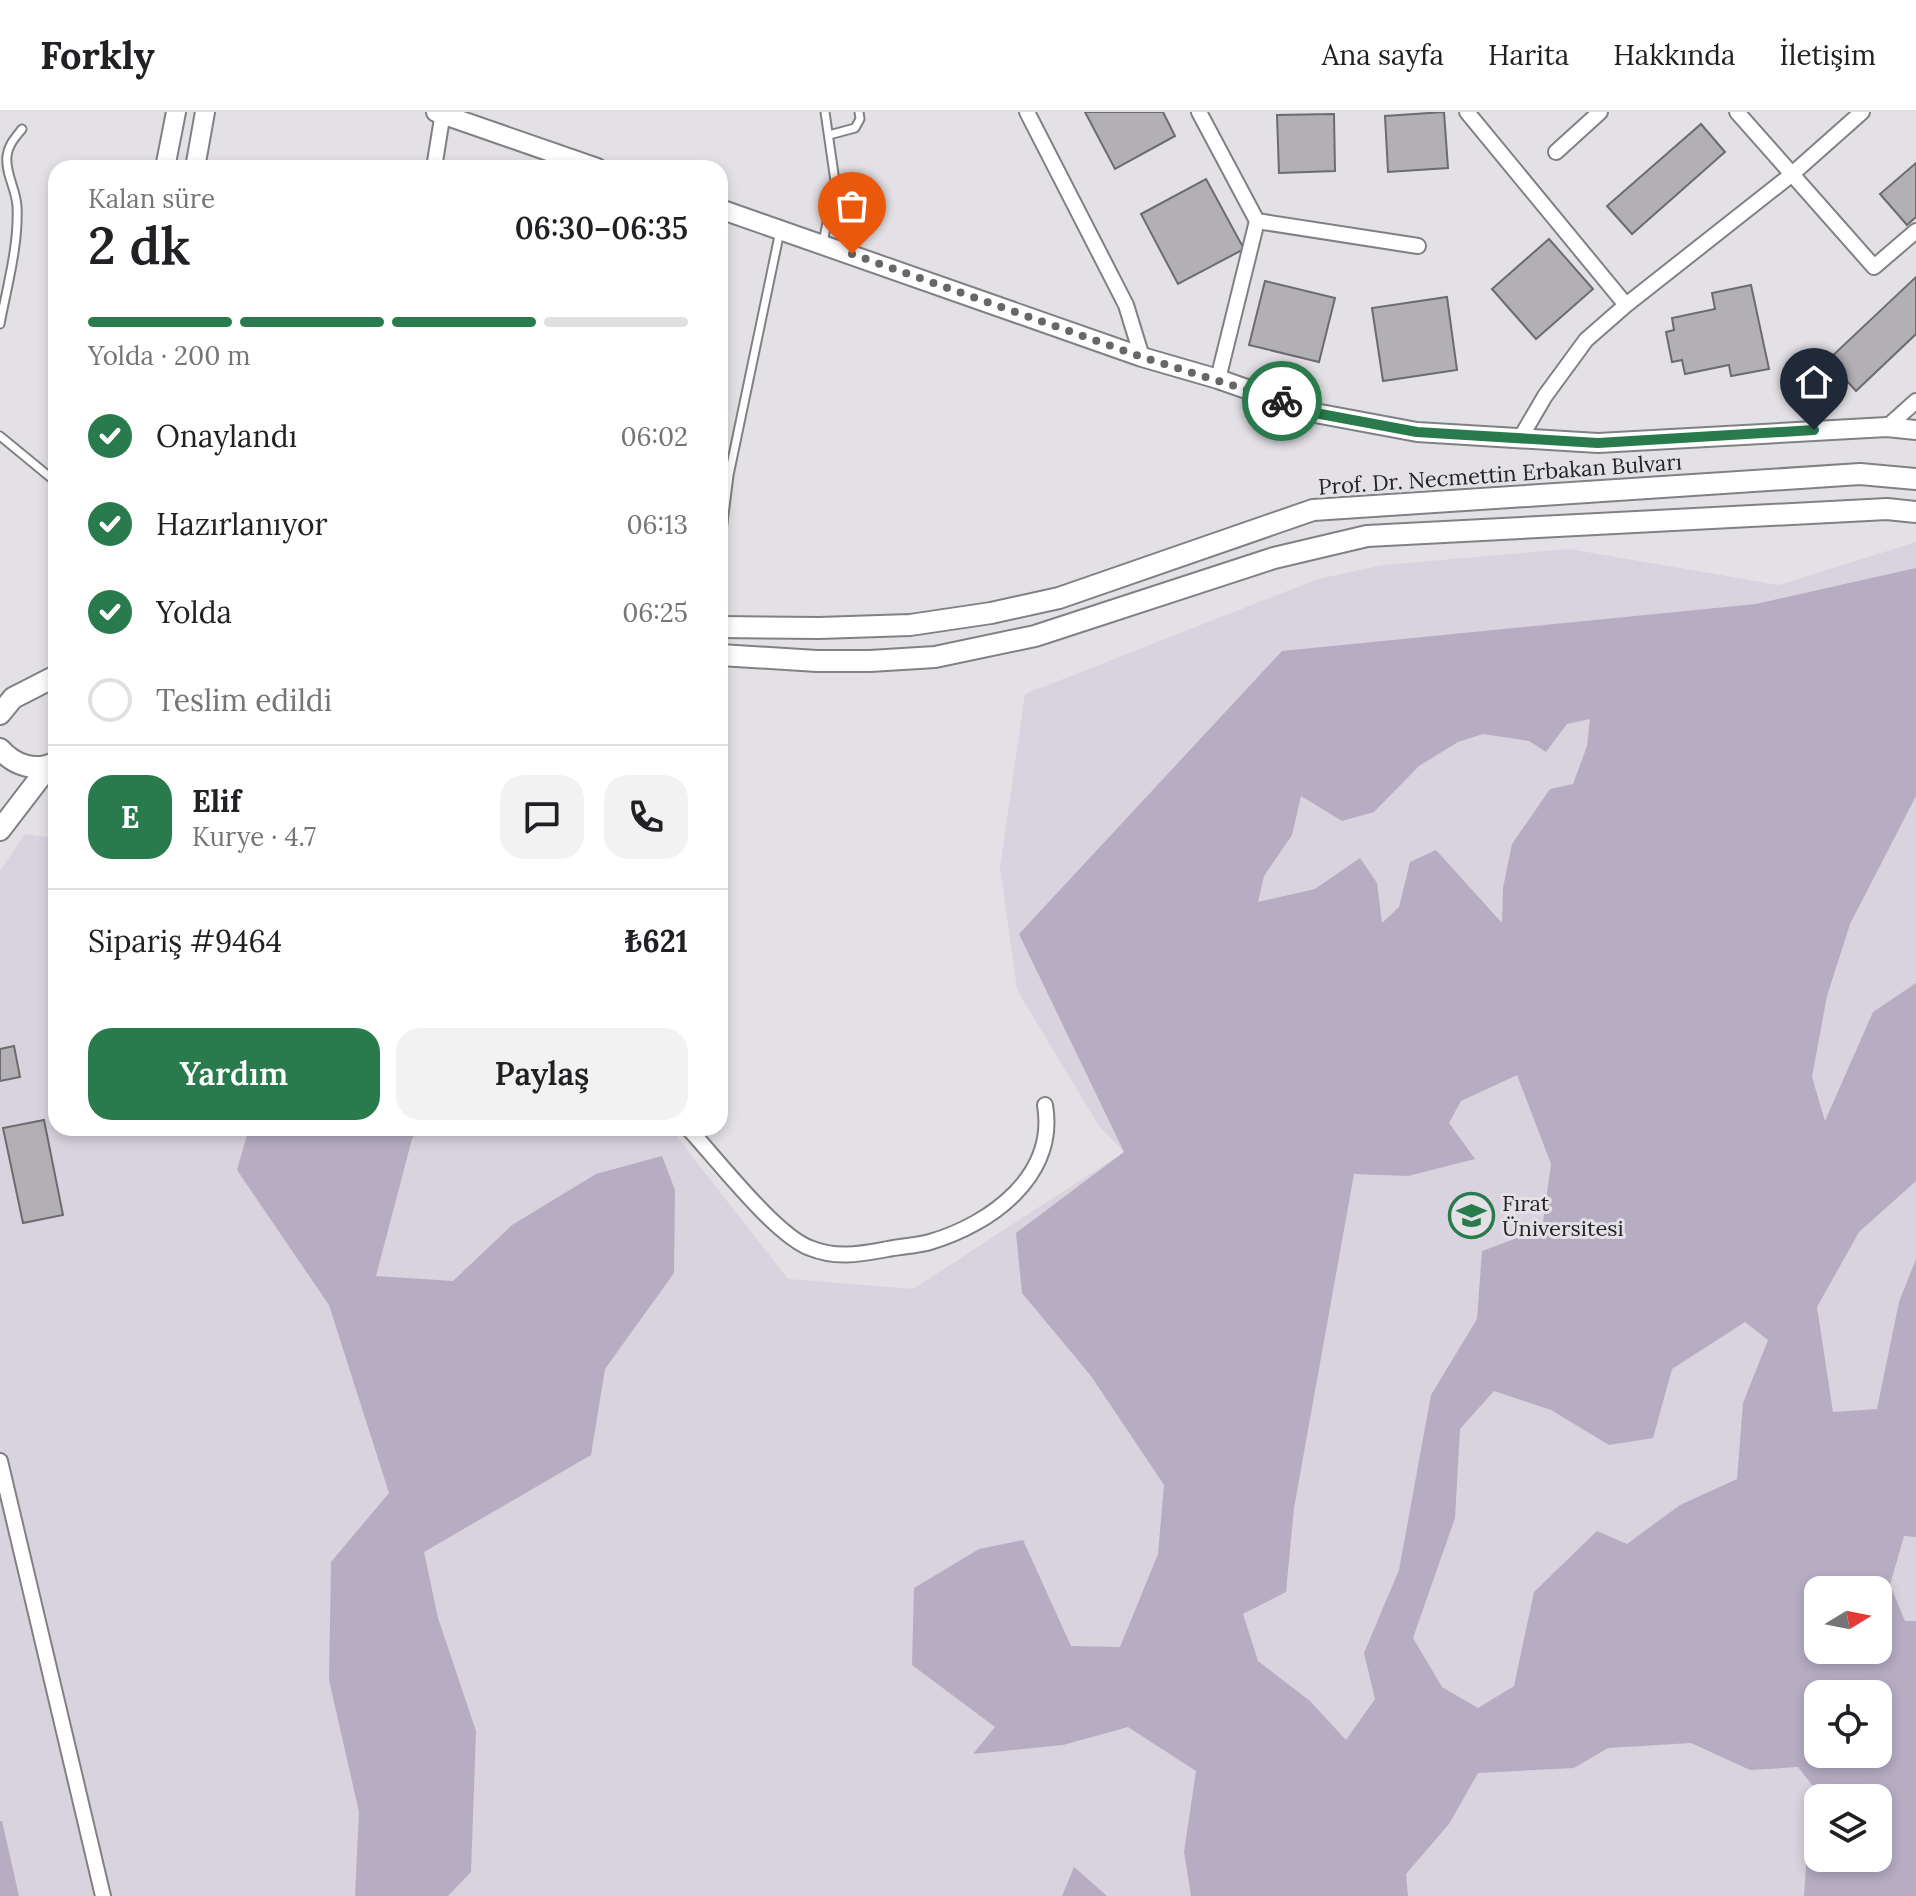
<!DOCTYPE html>
<html lang="tr">
<head>
<meta charset="utf-8">
<style>
	body { margin:0; font-family:Lora,serif; background:#f2f2f2; color:#202124; height:100vh; display:flex; flex-direction:column; font-size:30px; white-space:nowrap }
	* { box-sizing:border-box; margin:0 }
	p { font-size:26px; color:#757577 }
	.icon { flex:none; width:44px; height:44px; fill:none; stroke:currentColor; stroke-width:2; stroke-linecap:round; stroke-linejoin:round }
	.map { position:relative; flex:1; overflow:hidden }
	.drawer { position:absolute; left:48px; top:48px; width:680px; height:976px; display:flex; flex-direction:column; background:#fff; border-radius:24px; box-shadow:0 4px 12px #0003 }
	.drawer>* { flex:none }
	.needle { width:52px; rotate:80deg }
	.fabs { position:absolute; left:1804px; top:1464px; display:grid; gap:16px }
	.fabs a { display:grid; place-items:center; width:88px; height:88px; border-radius:16px; background:#fff; box-shadow:0 4px 12px #0003; font-size:40px }
	.pin { position:absolute; display:grid; place-items:center; width:68px; height:68px; color:#fff; margin:-82px -34px; border-radius:50% 50% 50% 0; rotate:-45deg; box-shadow:0 0 8px #0007 }
	.pin .icon { rotate:45deg }
	.courier { position:absolute; display:grid; place-items:center; width:80px; height:80px; margin:-40px; border:6px solid #297b4d; border-radius:50%; background:#fff; color:#222; box-shadow:0 2px 10px #0007 }
	.headline em { font-style:normal; font-weight:600 }
	.headline div { display:flex; flex-direction:column-reverse }
	.headline { display:flex; align-items:center; justify-content:space-between; height:136px; padding:0 40px }
	h1 { font-size:52px; font-weight:600; line-height:60px }
	.bar { display:grid; grid-template-columns:repeat(4,1fr); gap:12px 8px; align-content:center; height:96px; padding:0 40px }
	.bar i { height:10px; border-radius:6px; background:#e0e0e0 }
	.bar .on { background:#297b4d }
	.bar p { grid-column:span 4 }
	.line { display:flex; align-items:center; gap:20px; padding:0 40px; border-top:2px solid #e0e0e0 }
	.line div { flex:1 }
	.round { display:grid; place-items:center; flex:none; width:84px; height:84px; border-radius:24px; background:#f2f2f2 }
	ol { padding:0 40px; list-style:none }
	li { display:flex; align-items:center; gap:24px; height:88px }
	li p { margin-inline-start:auto }
	li .icon { padding:8px; border-radius:50%; background:#297b4d; color:#fff; stroke-width:4 }
	li:last-child { color:#757577 }
	li i { width:44px; height:44px; border:4px solid #e0e0e0; border-radius:50% }
	.button { display:flex; gap:16px; margin-top:auto; padding:16px 40px }
	.button a { flex:1; height:92px; border-radius:24px; background:#297b4d; color:#fff; font-size:32px; font-weight:600; line-height:92px; text-align:center }
	.button a+a { background:#f2f2f2; color:#202124 }
	header { display:flex; align-items:center; gap:48px; box-sizing:border-box; height:112px; padding:0 40px; background:#fff; border-bottom:2px solid #e0e0e0 }
	header strong { font-size:38px }
	nav { display:flex; gap:44px; margin-inline-start:auto; font-size:28px }
	.map>svg:first-child { display:block }
</style>
</head>
<body>
<header>
<strong>Forkly</strong>
<nav><a>Ana sayfa</a><a>Harita</a><a>Hakkında</a><a>İletişim</a></nav>
</header>
<div class="map">
<svg width="1916" height="1784" viewBox="0 0 1916 1784">
	<rect width="100%" height="100%" fill="#e3e1e5"/>
	<path fill="#d8d3de" fill-rule="evenodd" d="M1916,430V1784H0V759L25,722L56,726V1016H670L788,1167L913,1177L1124,1040L1099,1014L1017,878L1000,755L1025,582L1318,467L1383,453L1569,437L1779,473ZM1818,1478H1878V1538H1818ZM1818,1582H1878V1642H1818ZM1818,1686H1878V1746H1818Z"/>
	<path fill="#b6adc2" fill-rule="evenodd" d="M1916,456V684L1850,812L1827,884L1812,965L1825,1009L1873,900L1916,871V1069L1859,1120L1817,1195L1833,1300L1877,1297L1899,1190L1916,1147V1425L1904,1424L1890,1473L1905,1509H1916V1784H1804L1807,1741L1818,1710V1746H1878V1686H1822L1798,1655L1750,1658L1691,1631L1608,1636L1574,1656L1478,1661L1449,1712L1406,1762L1408,1784H1191L1184,1740L1196,1659L1128,1615L1063,1633L973,1642L995,1615L912,1553L914,1476L979,1437L1023,1428L1071,1534L1120,1535L1158,1442L1164,1373L1091,1264L1022,1181L1016,1121L1124,1040L1019,822L1282,539L1756,492ZM1590,607L1587,634L1573,672L1550,677L1512,732L1503,776L1502,811L1436,738L1410,750L1399,795L1382,811L1377,771L1360,746L1315,777L1258,790L1264,764L1292,723L1301,684L1342,709L1374,700L1419,654L1458,630L1483,622L1529,629L1546,640L1567,612ZM1517,963L1551,1052L1542,1117L1482,1139L1477,1207L1431,1283L1399,1458L1364,1541L1375,1587L1346,1628L1310,1589L1258,1549L1243,1502L1286,1480L1294,1396L1354,1062L1408,1064L1475,1047L1449,1011L1461,989ZM1745,1210L1768,1228L1743,1291L1737,1367L1680,1393L1627,1432L1597,1419L1534,1480L1514,1574L1478,1596L1442,1575L1413,1526L1455,1406L1460,1317L1494,1279L1551,1298L1609,1333L1653,1326L1672,1257ZM1878,1478V1538H1818V1478ZM1818,1582H1878V1642H1818Z
		M249,1016H419L412,1027L376,1164L453,1169L512,1113L596,1062L662,1044L675,1078L674,1161L605,1257L591,1343L424,1440L438,1506L476,1619L471,1760L448,1784H355L359,1700L329,1568L331,1450L389,1381L329,1193L237,1058Z
		M0,1709H2L19,1784H0Z
		M1074,1755L1107,1784H1062Z"/>
	<path fill="#b2b0b4" stroke="#6c6b6e" stroke-width="2" d="M1085,0H1163L1175,24L1115,57Z
		M1444,0L1448,56L1388,60L1385,4Z
		M1334,2L1335,59L1279,61L1277,3Z
		M1701,12L1725,40L1632,122L1607,94Z
		M1916,51V105L1907,113L1880,82Z
		M1206,67L1244,137L1178,172L1141,102Z
		M1549,127L1593,177L1536,227L1492,177Z
		M1916,165V222L1856,279L1828,248Z
		M1265,169L1335,186L1319,250L1249,233Z
		M1751,173L1769,257L1731,264L1729,253L1685,262L1682,248L1672,250L1666,220L1674,218L1672,206L1715,197L1712,181Z
		M1447,185L1457,258L1383,269L1372,196Z
		M14,934L20,965L0,969V937Z
		M44,1008L63,1103L23,1111L3,1016Z"/>
	<g fill="none" stroke-linecap="round" stroke-linejoin="round">
		<defs>
			<path id="service" d="M829,23L855,16L860,7L859,0
				M823,131L835,69L825,0
				M0,212C7,175 19,132 17,94C16,77 5,61 7,44C8,33 15,26 22,17
				M0,324L56,370
				M720,435L729,363L780,119"/>
			<path id="minor" d="M1027,0L1126,193L1142,245
				M1199,0L1257,109L1418,134
				M1467,0L1626,193
				M1737,0L1874,155L1916,119
				M1556,40L1600,0
				M434,56L443,0
				M1218,267L1257,109
				M1887,315L1916,289
				M1521,325L1545,284L1586,228L1626,193L1791,63L1862,0
				M688,1016C716,1046 775,1123 810,1136C837,1147 860,1142 888,1137C902,1134 916,1134 930,1130C991,1112 1057,1064 1045,993
				M0,1349L103,1784"/>
			<path id="tertiary" d="M436,0L597,56
				M165,56L176,0
				M195,56L205,0
				M720,97L1142,245L1218,267L1315,301L1417,320L1598,331L1887,315L1916,318"/>
			<path id="secondary" d="M720,515L819,516L910,513L991,501L1059,486L1313,398L1860,362L1916,367
				M720,543L817,549H870L935,545L1035,524L1274,446L1367,424L1887,397L1916,400
				M0,602L13,586L56,564
				M0,637C14,653 36,661 56,650
				M0,718L49,654"/>
		</defs>
		<use href="#service" stroke="#818083" stroke-width="11"/>
		<use href="#minor" stroke="#818083" stroke-width="18"/>
		<use href="#tertiary" stroke="#818083" stroke-width="22"/>
		<use href="#secondary" stroke="#818083" stroke-width="24"/>
		<use href="#service" stroke="#fff" stroke-width="7"/>
		<use href="#minor" stroke="#fff" stroke-width="14"/>
		<use href="#tertiary" stroke="#fff" stroke-width="18"/>
		<use href="#secondary" stroke="#fff" stroke-width="20"/>
	</g>
	<g fill="none" stroke-linecap="round" stroke-linejoin="round">
		<path stroke="#686669" stroke-width="8" stroke-dasharray="0 14.4" d="M852,142L1142,245L1282,289"/>
		<path stroke="#297b4d" stroke-width="10" d="M1282,289L1315,301L1417,320L1598,331L1814,318"/>
	</g>
	<defs>
		<symbol id="university-ring" viewBox="-11 -11 22 22"><circle r="9.5" fill="#e3e1e5" stroke="#297b4d" stroke-width="1.5"/><path d="M0-5L7-2L0 1L-7-2ZM-4 1L0 2.5L4 1V4Q0 6-4 4Z" fill="#297b4d"/></symbol>
	</defs>
	<g fill-rule="evenodd">
		<use href="#university-ring" x="1446" y="1078" width="51" height="51"/>
	</g>
	<g text-anchor="middle" stroke-width="6" stroke-linejoin="round" paint-order="stroke">
		<g font-size="22" fill="#252426" stroke="#e3e1e5">
			<text transform="translate(1500 362) rotate(-4)" y="8">Prof. Dr. Necmettin Erbakan Bulvarı</text>
		</g>
		<g font-size="22" fill="#252426" stroke="#e3e1e5" text-anchor="start">
			<text x="1502" y="1099">Fırat<tspan x="1502" dy="25">Üniversitesi</tspan></text>
		</g>
	</g>
</svg>
<div class="fabs">
<a><svg class="needle" viewBox="-14 -14 28 28"><path d="M0-13l5 13h-10z" fill="#e53935"/><path d="M0 13l5-13h-10z" fill="#757577"/></svg></a>
<a><svg class="icon" aria-label="locate" viewBox="0 0 24 24"><circle cx="12" cy="12" r="6"/><path d="M12 2v4M12 18v4M2 12h4M18 12h4"/></svg></a>
<a><svg class="icon" aria-label="layers" viewBox="0 0 24 24"><path d="M12 4l9 5-9 5-9-5zM3 14l9 5 9-5"/></svg></a>
</div>
<div class="pin" style="left:852px;top:142px;background:#ea580c"><svg class="icon" aria-label="bag" viewBox="0 0 24 24"><path d="M5 8h14l-1 12H6zM9 8a3 3 0 0 1 6 0"/></svg></div>
<div class="pin" style="left:1814px;top:318px;background:#1f2937"><svg class="icon" aria-label="home" viewBox="0 0 24 24"><path d="M3 11l9-7 9 7M6 9v11h12V9"/></svg></div>
<div class="courier" style="left:1282px;top:289px"><svg class="icon" aria-label="bike" viewBox="0 0 24 24"><circle cx="6" cy="16" r="4"/><circle cx="18" cy="16" r="4"/><path d="M6 16l4-8h5l3 8M10 8l3 8H6M13 5h3"/></svg></div>
<section class="drawer">
<div class="headline"><div><h1>2 dk</h1><p>Kalan süre</p></div><em>06:30–06:35</em></div>
<div class="bar"><i class="on"></i><i class="on"></i><i class="on"></i><i></i><p>Yolda · 200 m</p></div>
<ol>
<li><svg class="icon" aria-label="check" viewBox="0 0 24 24"><path d="M5 12l5 5 9-10"/></svg>Onaylandı<p>06:02</p></li>
<li><svg class="icon" aria-label="check" viewBox="0 0 24 24"><path d="M5 12l5 5 9-10"/></svg>Hazırlanıyor<p>06:13</p></li>
<li><svg class="icon" aria-label="check" viewBox="0 0 24 24"><path d="M5 12l5 5 9-10"/></svg>Yolda<p>06:25</p></li>
<li><i></i>Teslim edildi</li>
</ol>
<div class="line" style="height:144px"><b class="round" style="background:#297b4d;color:#fff">E</b><div><b>Elif</b><p>Kurye · 4.7</p></div><a class="round"><svg class="icon" aria-label="chat" viewBox="0 0 24 24"><path d="M4 5h16v11H9l-5 4z"/></svg></a><a class="round"><svg class="icon" aria-label="phone" viewBox="0 0 24 24"><path d="M5 4h4l2 5-3 2q2 4 5 5l2-3 5 2v4C11 20 4 13 5 4z"/></svg></a></div>
<div class="line" style="height:104px"><div>Sipariş #9464</div><b>₺621</b></div>
<div class="button"><a>Yardım</a><a>Paylaş</a></div>
</section>
</div>
</body>
</html>
